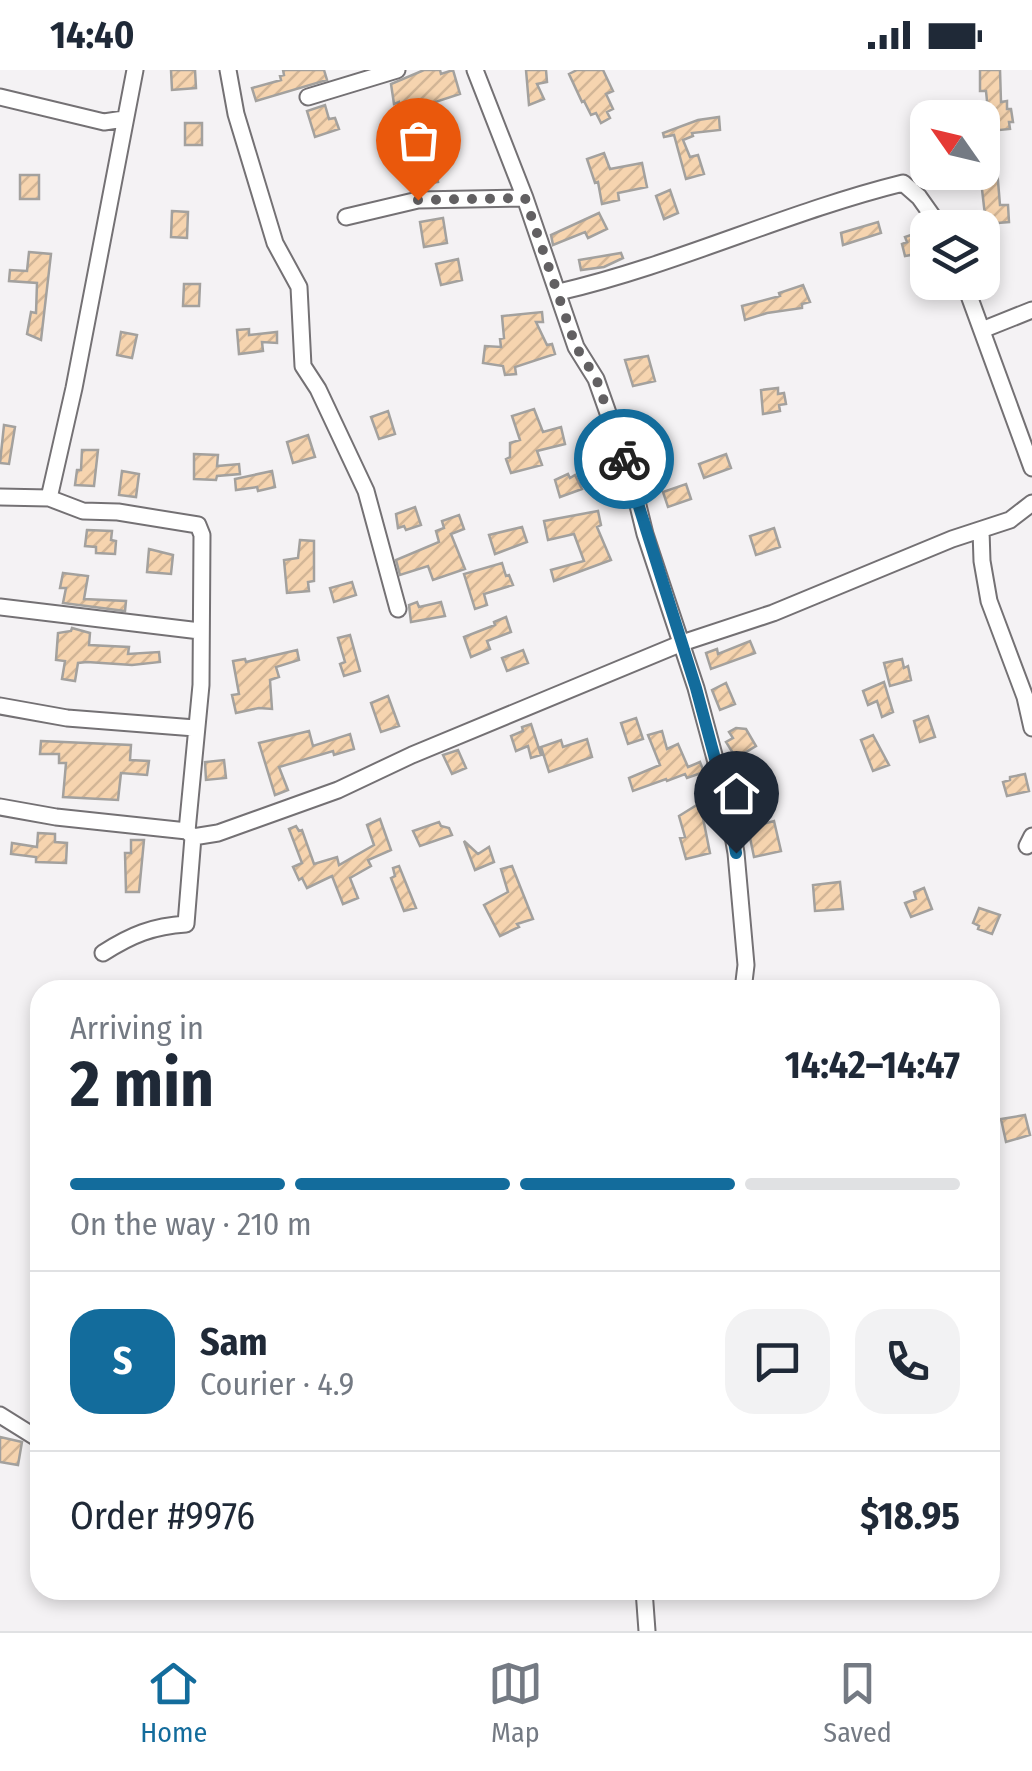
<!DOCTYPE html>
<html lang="en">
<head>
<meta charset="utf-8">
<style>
	body { margin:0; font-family:"Fira Sans Condensed",sans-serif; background:#f2f2f3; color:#1f2937; height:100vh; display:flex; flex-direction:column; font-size:38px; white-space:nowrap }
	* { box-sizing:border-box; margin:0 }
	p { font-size:32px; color:#747a83 }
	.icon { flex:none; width:55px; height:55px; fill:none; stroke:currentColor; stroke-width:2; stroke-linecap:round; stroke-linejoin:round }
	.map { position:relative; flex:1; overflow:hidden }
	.details { position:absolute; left:30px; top:910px; width:970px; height:620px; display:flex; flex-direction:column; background:#fff; border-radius:30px; box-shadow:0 5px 15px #0003 }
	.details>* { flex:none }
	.needle { width:65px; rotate:304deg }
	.fabs { position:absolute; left:910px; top:30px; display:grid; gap:20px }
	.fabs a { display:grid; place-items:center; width:90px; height:90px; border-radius:20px; background:#fff; box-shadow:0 5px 15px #0003; font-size:50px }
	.pin { position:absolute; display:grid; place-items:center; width:85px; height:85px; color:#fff; margin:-102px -42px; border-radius:50% 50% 50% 0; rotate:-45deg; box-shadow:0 0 10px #0007 }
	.pin .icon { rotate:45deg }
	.courier { position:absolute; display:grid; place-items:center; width:100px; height:100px; margin:-50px; border:8px solid #136c9c; border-radius:50%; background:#fff; color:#222; box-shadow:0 2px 12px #0007 }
	.headline em { font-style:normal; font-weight:700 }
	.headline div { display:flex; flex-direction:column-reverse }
	.headline { display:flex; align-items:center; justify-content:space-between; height:170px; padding:0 40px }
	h1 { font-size:65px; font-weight:700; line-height:75px }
	.bar { display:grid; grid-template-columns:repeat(4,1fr); gap:15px 10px; align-content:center; height:120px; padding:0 40px }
	.bar i { height:12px; border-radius:8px; background:#e0e1e3 }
	.bar .current { background:#136c9c }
	.bar p { grid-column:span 4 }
	.line { display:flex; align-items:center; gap:25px; padding:0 40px; border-top:2px solid #e0e1e3 }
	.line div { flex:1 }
	.round { display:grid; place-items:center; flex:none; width:105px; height:105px; border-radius:30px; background:#f2f2f3 }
	.status { display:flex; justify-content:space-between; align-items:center; height:70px; padding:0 50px; background:#fff; direction:ltr }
	.status svg { height:28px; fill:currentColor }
	.menu { display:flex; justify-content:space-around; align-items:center; height:140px; border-top:2px solid #e0e1e3; background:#fff; font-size:28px; color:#747a83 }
	.menu a { display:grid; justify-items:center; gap:5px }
	.menu .current { color:#136c9c }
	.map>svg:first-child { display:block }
</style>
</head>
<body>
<div class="status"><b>14:40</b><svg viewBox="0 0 49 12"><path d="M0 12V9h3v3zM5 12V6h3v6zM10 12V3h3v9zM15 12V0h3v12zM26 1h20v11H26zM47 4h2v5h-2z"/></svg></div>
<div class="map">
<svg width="1032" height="1561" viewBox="0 0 1032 1561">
	<defs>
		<pattern id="building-hatch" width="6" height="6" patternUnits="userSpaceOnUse" patternTransform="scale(2.5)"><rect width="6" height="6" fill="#f6d4af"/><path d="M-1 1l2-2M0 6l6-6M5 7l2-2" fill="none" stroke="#d2b596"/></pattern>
	</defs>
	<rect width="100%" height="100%" fill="#f4f2f4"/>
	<path fill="url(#building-hatch)" stroke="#a3a19e" stroke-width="2.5" d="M171,0H195L196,18L172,20Z
		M283,0H324L327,10L256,31L252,18L281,10L280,6L284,5Z
		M424,0H440L441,4L453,0L460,24L429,34L439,73L433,74L438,112L423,114L419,78L405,81L401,62L422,57L417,36L401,41L399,32L394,34L391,14Z
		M526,0H546L547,12L537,14L544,29L529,35Z
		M577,0H603L613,21L606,24L613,39L607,42L610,48L601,53L596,43L591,45L584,31L582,32L569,4Z
		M980,0H1000L1001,32L1007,31V39H1011L1013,52H1009L1010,59L990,61L986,21H980Z
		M325,35L329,49L335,48L339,59L315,67L307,41Z
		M719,47L720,60L692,63L693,66L683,70L690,87L698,85L704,104L686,109L674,65L664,67L663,63L698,50Z
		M185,53H202V75H185Z
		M604,83L610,99L642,93L647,117L618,123L619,130L602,134L598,112L595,113L587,89Z
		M996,87L1000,135H1008L1009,152L986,154L980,102H982V89Z
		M20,105H39V129H20Z
		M670,120L678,143L664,149L656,126Z
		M172,141L188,142L187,168L171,167Z
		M599,143L607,159L588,168L585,162L553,175L551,165Z
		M443,148L447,173L424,177L420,152Z
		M878,152L881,163L843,175L841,163Z
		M923,161L928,188L912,192L911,185L905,186L902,174L907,172L905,167Z
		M29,182L51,184L41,270L27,264L31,242L36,243L37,213L9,211L10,200L27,201Z
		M621,183L623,188L604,197L581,200L579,190Z
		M458,189L462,210L441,215L436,194Z
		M184,214H200L199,236H183Z
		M803,215L810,232L802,234V238L767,243L745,250L742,236L780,226L779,223Z
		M542,242L543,252H536L547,275L552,274L555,284L515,297L516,304L505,305L503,296L483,293L485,276L501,277L500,269L504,268L502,246Z
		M249,259V265L277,262V273L262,272L263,281L239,284L237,260Z
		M121,262L137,265L132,288L117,285Z
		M648,286L655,311L633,316L625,290Z
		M778,318V324L784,323L786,334L779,335L780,341L763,344L761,320Z
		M534,339L543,362L561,357L565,374L537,381L542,395L511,403L506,389L510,387V373L520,370L512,346Z
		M388,341L395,364L379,369L371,347Z
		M4,355L15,357L9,394L0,393Z
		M308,365L315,387L293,393L287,372Z
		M82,380H98L94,416L75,415L77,400H81Z
		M194,384L218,385L217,396L239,394L240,404L217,406L216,410L194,409Z
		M726,384L731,398L704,408L699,394Z
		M122,401L139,404L136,427L119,425Z
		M272,401L275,417L258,421L257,417L236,420L235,409Z
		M568,404L570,408L575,405L582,419L560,427L555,410Z
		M686,414L691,429L668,437L663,422Z
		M415,437L421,455L406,460L404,456L398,458L396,444Z
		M598,441L601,455L597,457L611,490L554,511L551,500L584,491L574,464L548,470L544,451Z
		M459,445L464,459L451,464L465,499L433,510L428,496L400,505L396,490L439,472L436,461L444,458L442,451Z
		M522,457L527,472L495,484L489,465Z
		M774,458L780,477L756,485L750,466Z
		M87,460L112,461L111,470L116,471L115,484L96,483V477L85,476Z
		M300,470L314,471V511L308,512L309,521L287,523L284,490L298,488Z
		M149,479L173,485L171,504L147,502Z
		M502,493L506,506L509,505L513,515L484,524L487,535L475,539L464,504Z
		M63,503L88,506L84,529L126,531L125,541L63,533L66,518H60Z
		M352,512L356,525L334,532L330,518Z
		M417,532L419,537L441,532L445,546L411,552L409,535Z
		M506,547L511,562L487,571L490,579L471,587L464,567L495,555L494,552Z
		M72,558L90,563L89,575L129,577L128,584L159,582L160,592L132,595L87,592L78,593L75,611L62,609L65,591L56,590L58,563L71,561Z
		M350,565L360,601L344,606L340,594L345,592L338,568Z
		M750,571L755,583L711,599L706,583L717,579L718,584Z
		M297,580L299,590L276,597L279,607L270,610L272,639L259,638L236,643L232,625L239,624L233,591L245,589L246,592Z
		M523,580L528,593L507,601L502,588Z
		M902,589L904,598L908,596L911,610L890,616L884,593Z
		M884,612L893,642L882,647L877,631L868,635L863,621Z
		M726,613L735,634L720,640L712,620Z
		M388,626L399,656L381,662L371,633Z
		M928,646L935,667L920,672L914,651Z
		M636,648L643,669L628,674L621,653Z
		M531,654L541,685L531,688L528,676L516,681L511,666L523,661L522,657Z
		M736,658L746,659L756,676L736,688L726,672L733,668L729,662Z
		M309,661L313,676L350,664L354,679L334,685L333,681L279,697L288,720L275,725L259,673Z
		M662,661L667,679L678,674L688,697L700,692L704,702L687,708L685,704L667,711L666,709L633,721L629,708L660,695L648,665Z
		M873,665L889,695L873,701L861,670Z
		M587,669L592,687L549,702L541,677L561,670L563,677Z
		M41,671L131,675L130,690L149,691L147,705L121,703L118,730L63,727L66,693H59V684H40Z
		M458,680L466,698L452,704L443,685Z
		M224,690L226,708L206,710L205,692Z
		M1025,704L1029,721L1007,726L1003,712L1010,710V707Z
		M700,733L710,783L686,789L680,768L685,767L679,746Z
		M380,749L391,780L368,790L371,796L350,808L358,828L343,834L332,806L307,818L302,808L299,810L293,797L302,793L289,759L296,756L299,761L302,760L314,794L337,787L339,795L374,775L367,755Z
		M774,751L781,781L754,787L748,758Z
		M439,752L441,756L449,758L452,765L420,776L413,761Z
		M38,763L55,764V772L67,773L66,793L36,792V787L11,784L12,773L37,777Z
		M131,770H144L139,822H126L125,783H131Z
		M464,771L478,784L489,777L494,792L475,800Z
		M399,796L416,838L404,841L391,808L395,806L393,798Z
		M512,796L533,849L517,854L519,857L500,866L484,835L508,822L501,799Z
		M840,812L843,839L815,841L813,815Z
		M924,818L932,839L911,847L905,833L916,829L914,822Z
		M979,838L1000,845L992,864L978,859L979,856L973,853Z
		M1025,1045L1030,1065L1006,1072L1001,1049Z
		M0,1367L22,1372L18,1395L0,1392Z"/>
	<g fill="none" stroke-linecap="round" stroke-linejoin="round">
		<defs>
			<path id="street" d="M228,0L236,44L275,173L299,217L303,296L318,319L366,421L398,539
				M475,0L525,128L576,277L596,309L632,411L645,464L696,618L728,737L736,783L746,895L743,920
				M0,27L104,52L124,49
				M308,27L397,0
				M346,147L418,130L525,128
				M964,212L1032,398
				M559,222C676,195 786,142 903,113L919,127L941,158
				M982,260L1032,240
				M0,427L49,428L74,318L135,0
				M49,428L83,441L118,442L198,455L202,465L201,615L187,761
				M981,460L982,491L989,531L1025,627L1032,658
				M0,537L200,561
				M0,636L67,648L195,658
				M0,737L56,747L187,761L193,767L218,763L338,720L412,685L682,573L773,543L952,469L1010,450L1032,433
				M1027,776L1032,766
				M103,883C131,865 153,856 186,854L193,767
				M0,1345L40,1370
				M644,1520L647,1561"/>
		</defs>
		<use href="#street" stroke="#747174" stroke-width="19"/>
		<use href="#street" stroke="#fff" stroke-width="15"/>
	</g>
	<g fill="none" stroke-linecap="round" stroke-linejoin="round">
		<path stroke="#626062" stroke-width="10" stroke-dasharray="0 18" d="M418,130L525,128L576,277L596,308L624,389"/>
		<path stroke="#136c9c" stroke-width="12" d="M624,389L696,618L728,737L736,783"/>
	</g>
</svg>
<div class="fabs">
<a><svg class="needle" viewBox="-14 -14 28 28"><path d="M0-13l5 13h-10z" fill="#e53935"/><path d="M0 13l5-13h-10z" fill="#747a83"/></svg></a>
<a><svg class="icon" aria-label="layers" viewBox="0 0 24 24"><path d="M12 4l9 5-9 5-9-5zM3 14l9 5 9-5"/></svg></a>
</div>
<div class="pin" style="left:418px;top:130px;background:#ea580c"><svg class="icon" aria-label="bag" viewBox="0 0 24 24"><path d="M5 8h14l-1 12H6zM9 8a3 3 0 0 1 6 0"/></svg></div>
<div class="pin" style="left:736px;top:783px;background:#1f2937"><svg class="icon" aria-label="home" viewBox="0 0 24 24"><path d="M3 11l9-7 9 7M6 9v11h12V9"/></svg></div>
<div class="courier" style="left:624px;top:389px"><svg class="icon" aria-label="bike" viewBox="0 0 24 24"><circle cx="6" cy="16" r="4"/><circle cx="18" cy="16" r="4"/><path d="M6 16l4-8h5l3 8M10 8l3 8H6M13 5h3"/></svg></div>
<section class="details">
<div class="headline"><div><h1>2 min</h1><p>Arriving in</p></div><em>14:42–14:47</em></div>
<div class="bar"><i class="current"></i><i class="current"></i><i class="current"></i><i></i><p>On the way · 210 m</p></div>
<div class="line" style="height:180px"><b class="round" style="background:#136c9c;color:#fff">S</b><div><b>Sam</b><p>Courier · 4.9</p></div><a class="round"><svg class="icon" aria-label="chat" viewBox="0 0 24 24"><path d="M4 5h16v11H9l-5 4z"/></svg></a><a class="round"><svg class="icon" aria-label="phone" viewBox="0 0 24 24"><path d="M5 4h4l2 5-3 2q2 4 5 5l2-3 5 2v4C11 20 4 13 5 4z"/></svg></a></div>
<div class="line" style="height:130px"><div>Order #9976</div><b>$18.95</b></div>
</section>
</div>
<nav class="menu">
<a class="current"><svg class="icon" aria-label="home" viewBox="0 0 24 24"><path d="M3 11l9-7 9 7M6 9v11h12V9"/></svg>Home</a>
<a><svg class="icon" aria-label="map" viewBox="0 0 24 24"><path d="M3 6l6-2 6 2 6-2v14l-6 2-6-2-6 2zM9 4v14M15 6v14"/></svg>Map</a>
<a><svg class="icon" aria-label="saved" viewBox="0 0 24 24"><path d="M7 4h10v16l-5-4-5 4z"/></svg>Saved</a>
</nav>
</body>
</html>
